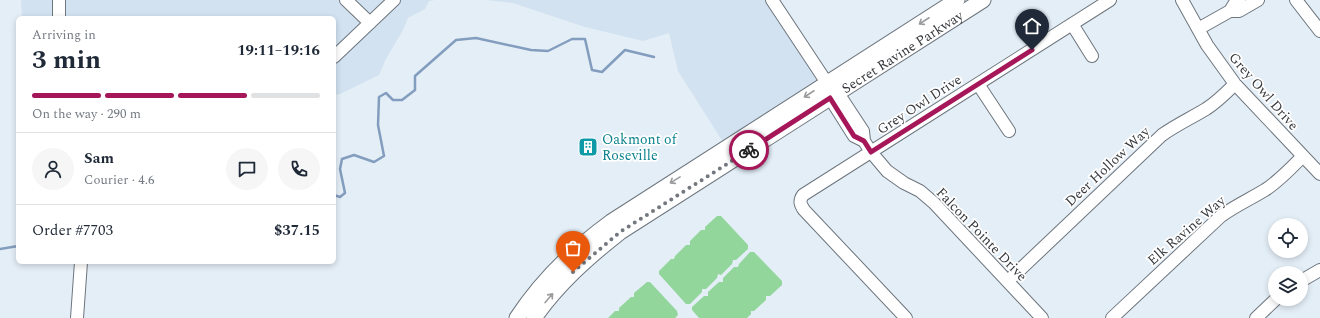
<!DOCTYPE html>
<html lang="en">
<head>
<meta charset="utf-8">
<style>
	body { margin:0; font-family:Spectral,serif; background:#f6f6f7; color:#1f2937; height:100vh; display:flex; flex-direction:column; font-size:15px; white-space:nowrap }
	* { box-sizing:border-box; margin:0 }
	p { font-size:13px; color:#747a83 }
	.icon { flex:none; width:22px; height:22px; fill:none; stroke:currentColor; stroke-width:2; stroke-linecap:round; stroke-linejoin:round }
	.map { position:relative; flex:1; overflow:hidden }
	.sheet { position:absolute; left:16px; top:16px; width:320px; height:248px; display:flex; flex-direction:column; background:#fff; border-radius:6px; box-shadow:0 2px 6px #0003 }
	.sheet>* { flex:none }
	.buttons { position:absolute; left:1268px; top:218px; display:grid; gap:8px }
	.buttons a { display:grid; place-items:center; width:40px; height:40px; border-radius:50%; background:#fff; box-shadow:0 2px 6px #0003; font-size:20px }
	.pin { position:absolute; display:grid; place-items:center; width:34px; height:34px; color:#fff; margin:-41px -17px; border-radius:50% 50% 50% 0; rotate:-45deg; box-shadow:0 0 4px #0007 }
	.pin .icon { rotate:45deg }
	.courier { position:absolute; display:grid; place-items:center; width:40px; height:40px; margin:-20px; border:3px solid #a61759; border-radius:50%; background:#fff; color:#222; box-shadow:0 1px 5px #0007 }
	.overview em { font-style:normal; font-weight:700 }
	.overview div { display:flex; flex-direction:column-reverse }
	.overview { display:flex; align-items:center; justify-content:space-between; height:68px; padding:0 16px }
	h1 { font-size:26px; font-weight:700; line-height:30px }
	.bar { display:grid; grid-template-columns:repeat(4,1fr); gap:6px 4px; align-content:center; height:48px; padding:0 16px }
	.bar i { height:5px; border-radius:3px; background:#e0e1e3 }
	.bar .on { background:#a61759 }
	.bar p { grid-column:span 4 }
	.line { display:flex; align-items:center; gap:10px; padding:0 16px; border-top:1px solid #e0e1e3 }
	.line div { flex:1 }
	.round { display:grid; place-items:center; flex:none; width:42px; height:42px; border-radius:21px; background:#f6f6f7 }
	.map>svg:first-child { display:block }
</style>
</head>
<body>
<div class="map">
<svg width="1320" height="318" viewBox="0 0 1320 318">
	<rect width="100%" height="100%" fill="#e4eef7"/>
	<path fill="#d2e2f0" d="M21,0H435L429,1L425,9L408,18L403,30L386,59L379,75L340,94L334,95V18H22Z
		M486,0H767L820,80L723,142L678,71L669,33L643,41L585,27L513,3Z"/>
	<path fill="#92d69c" d="M717,216H721L748,245V249L736,260H733L732,264L721,275L718,274L717,278L706,289H702V292L690,304H686L659,274V271L671,259H674L675,256L686,245H690V241L701,230H705V227Z
		M750,252H754L782,281V285L770,296H766V300L754,311H751V314L747,318H699L692,310V307L704,296H708V292L719,282H723V278L734,267H738L739,264Z
		M647,282H650L677,311L678,315L675,318H608L615,311H619V308L631,297H634V293Z"/>
	<g fill="none" stroke-linecap="round" stroke-linejoin="round">
		<path stroke="#839dbe" stroke-width="2.5" d="M334,195L340,197L345,193L340,169L342,159L354,155L374,162L384,156L378,125L379,97L386,93L393,100H402L415,90V76L456,40L476,38L531,50L548,51L572,39H585L592,70L602,72L625,50L654,57
			M0,249L18,246"/>
		<defs>
			<path id="minor" d="M59,0V18
				M346,0L370,23
				M772,0L827,83
				M1182,0L1207,45L1235,84L1320,174
				M1296,0L1320,31
				M1230,11L1235,3L1239,0
				M1072,24L1092,56
				M1198,29L1230,11H1239L1258,0
				M334,57L394,0
				M978,84L1009,131
				M838,93L863,131L864,141
				M830,98L854,136L864,141L871,152L887,171L904,183L920,191L934,203L1042,318
				M1008,281L1162,135C1176,125 1191,118 1206,109C1217,102 1226,93 1235,84
				M1301,281L1320,270
				M77,318L81,262
				M906,318L804,210C800,204 799,201 803,195L1110,0
				M1112,318L1221,216C1235,206 1250,199 1265,190C1279,181 1291,168 1303,156
				M1256,318L1276,299"/>
			<g id="major">
				<path d="M517,318C542,280 574,249 611,222L957,0"/>
				<path id="s1" d="M534,318C558,284 587,258 620,232L983,0"/>
			</g>
		</defs>
		<use href="#minor" stroke="#6d757d" stroke-width="14"/>
		<use href="#major" stroke="#6d757d" stroke-width="17"/>
		<use href="#minor" stroke="#fff" stroke-width="12"/>
		<use href="#major" stroke="#fff" stroke-width="15"/>
	</g>
	<defs><path id="oneway-shaft" d="M-6 0H5M1.5-3L5.5 0L1.5 3" fill="none" stroke-width="1.6" stroke-linecap="round" stroke-linejoin="round"/></defs>
	<g stroke="#9a9c9e">
		<use href="#oneway-shaft" transform="translate(924 21) rotate(147)"/>
		<use href="#oneway-shaft" transform="translate(809 94) rotate(147)"/>
		<use href="#oneway-shaft" transform="translate(675 180) rotate(148)"/>
		<use href="#oneway-shaft" transform="translate(549 298) rotate(-49)"/>
	</g>
	<g fill="none" stroke-linecap="round" stroke-linejoin="round">
		<path stroke="#73787e" stroke-width="4" stroke-dasharray="0 7.2" d="M573,272L620,232L749,150"/>
		<path stroke="#a61759" stroke-width="5" d="M749,150L830,98L854,136L864,141L871,152L1032,50"/>
	</g>
	<defs>
		<symbol id="building-square" viewBox="-11 -11 22 22"><rect x="-9" y="-9" width="18" height="18" rx="4" fill="#0f9aa8" stroke="#fff"/><path d="M-4-6H4V6H1V3H-1V6H-4ZM-2.5-4.3h1.7v1.8h-1.7ZM.8-4.3h1.7v1.8H.8ZM-2.5-1h1.7V.8h-1.7ZM.8-1h1.7V.8H.8Z" fill="#fff"/></symbol>
	</defs>
	<g fill-rule="evenodd">
		<use href="#building-square" x="577" y="136" width="22" height="22"/>
	</g>
	<g text-anchor="middle" stroke-width="3.5" stroke-linejoin="round" paint-order="stroke">
		<g font-size="14" fill="#36393d" stroke="#fff">
			<text dy="5" stroke="none"><textPath href="#s1" startOffset="457">Secret Ravine Parkway</textPath></text>
			<text transform="translate(1264 91) rotate(49)" y="5">Grey Owl Drive</text>
			<text transform="translate(919 104) rotate(-33)" y="5">Grey Owl Drive</text>
			<text transform="translate(1107 166) rotate(-43)" y="5">Deer Hollow Way</text>
			<text transform="translate(1186 230) rotate(-41)" y="5">Elk Ravine Way</text>
			<text transform="translate(982 234) rotate(46)" y="5">Falcon Pointe Drive</text>
		</g>
		<g font-size="14" fill="#0d838f" stroke="#fff" text-anchor="start">
			<text x="602" y="144">Oakmont of<tspan x="602" dy="16">Roseville</tspan></text>
		</g>
	</g>
</svg>
<div class="buttons">
<a><svg class="icon" aria-label="locate" viewBox="0 0 24 24"><circle cx="12" cy="12" r="6"/><path d="M12 2v4M12 18v4M2 12h4M18 12h4"/></svg></a>
<a><svg class="icon" aria-label="layers" viewBox="0 0 24 24"><path d="M12 4l9 5-9 5-9-5zM3 14l9 5 9-5"/></svg></a>
</div>
<div class="pin" style="left:573px;top:272px;background:#ea580c"><svg class="icon" aria-label="bag" viewBox="0 0 24 24"><path d="M5 8h14l-1 12H6zM9 8a3 3 0 0 1 6 0"/></svg></div>
<div class="pin" style="left:1032px;top:50px;background:#1f2937"><svg class="icon" aria-label="home" viewBox="0 0 24 24"><path d="M3 11l9-7 9 7M6 9v11h12V9"/></svg></div>
<div class="courier" style="left:749px;top:150px"><svg class="icon" aria-label="bike" viewBox="0 0 24 24"><circle cx="6" cy="16" r="4"/><circle cx="18" cy="16" r="4"/><path d="M6 16l4-8h5l3 8M10 8l3 8H6M13 5h3"/></svg></div>
<section class="sheet">
<div class="overview"><div><h1>3 min</h1><p>Arriving in</p></div><em>19:11–19:16</em></div>
<div class="bar"><i class="on"></i><i class="on"></i><i class="on"></i><i></i><p>On the way · 290 m</p></div>
<div class="line" style="height:72px"><a class="round"><svg class="icon" aria-label="person" viewBox="0 0 24 24"><circle cx="12" cy="8" r="4"/><path d="M4 21q1-7 8-7t8 7"/></svg></a><div><b>Sam</b><p>Courier · 4.6</p></div><a class="round"><svg class="icon" aria-label="chat" viewBox="0 0 24 24"><path d="M4 5h16v11H9l-5 4z"/></svg></a><a class="round"><svg class="icon" aria-label="phone" viewBox="0 0 24 24"><path d="M5 4h4l2 5-3 2q2 4 5 5l2-3 5 2v4C11 20 4 13 5 4z"/></svg></a></div>
<div class="line" style="height:52px"><div>Order #7703</div><b>$37.15</b></div>
</section>
</div>
</body>
</html>
